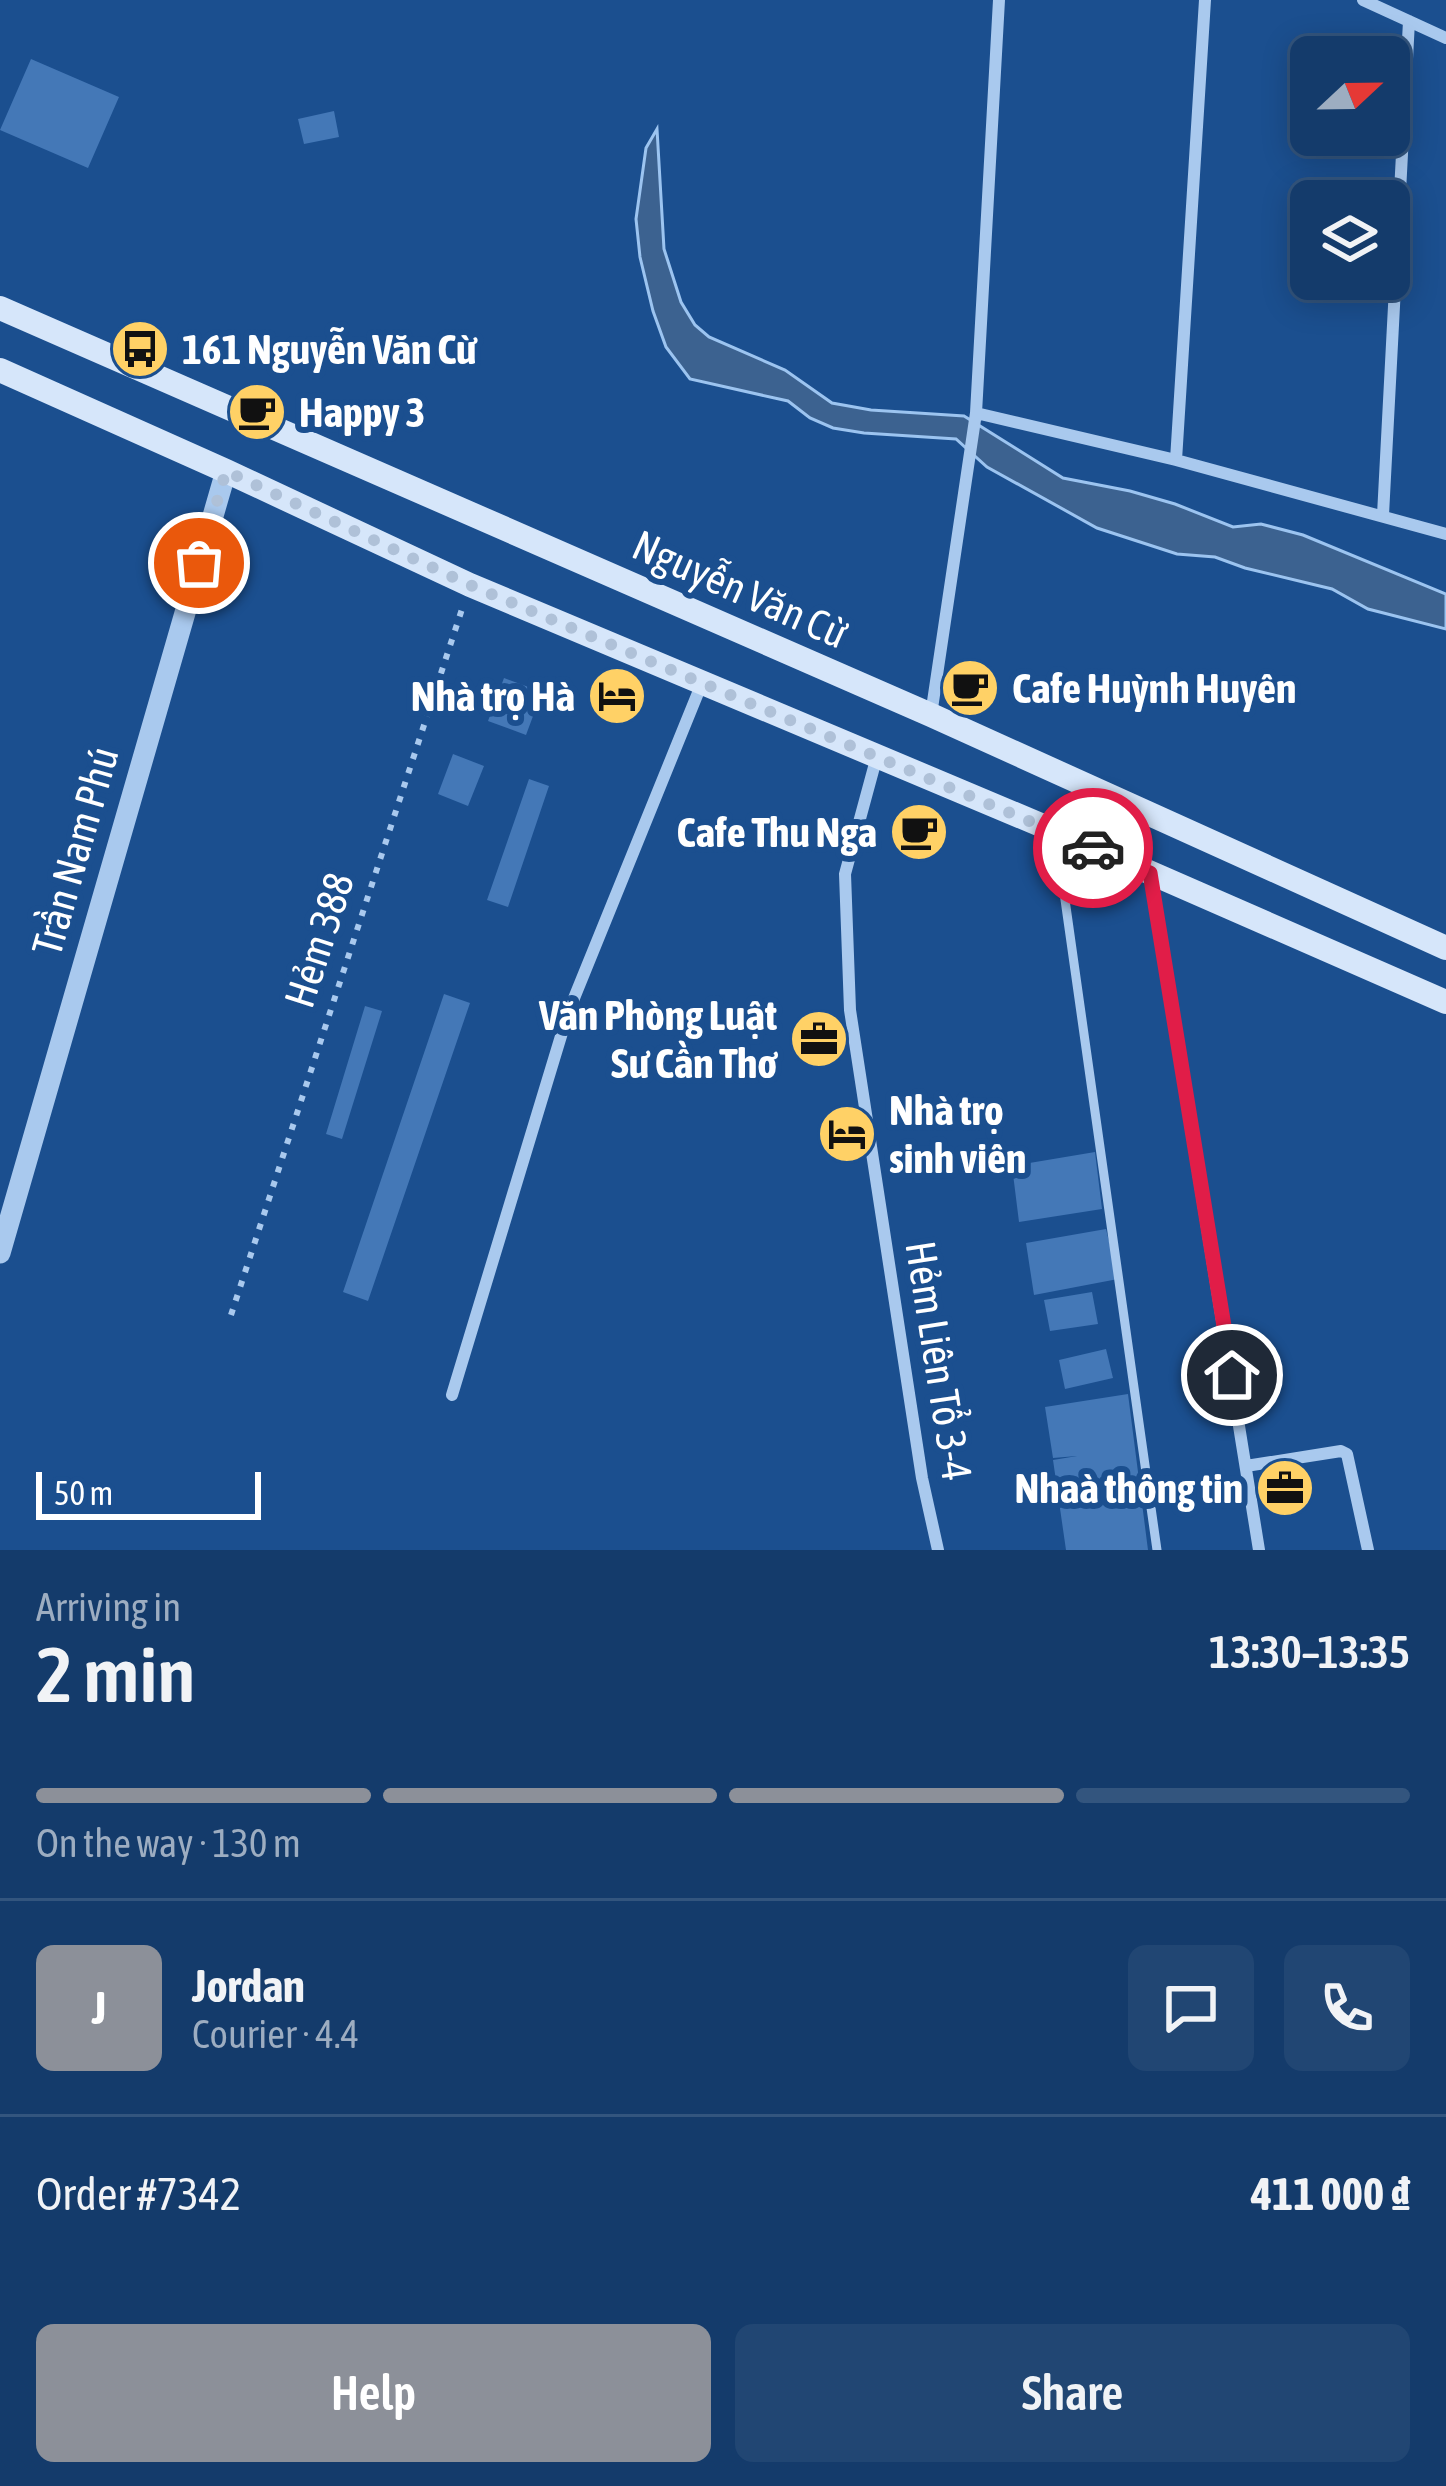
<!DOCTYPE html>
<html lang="en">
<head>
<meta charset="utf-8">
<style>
	body { margin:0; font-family:"Asap Condensed",sans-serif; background:#214673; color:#f1f3f6; height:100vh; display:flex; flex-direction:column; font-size:45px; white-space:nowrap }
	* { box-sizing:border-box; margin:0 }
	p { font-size:39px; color:#9dadc1 }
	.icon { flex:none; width:66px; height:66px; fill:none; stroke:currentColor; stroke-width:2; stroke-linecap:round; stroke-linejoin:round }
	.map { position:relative; height:1550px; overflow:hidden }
	.drawer { display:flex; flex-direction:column; background:#143b6b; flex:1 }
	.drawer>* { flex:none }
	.needle { width:78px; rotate:68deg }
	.tools { position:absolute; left:1290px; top:36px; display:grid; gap:24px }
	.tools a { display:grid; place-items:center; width:120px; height:120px; border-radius:18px; background:#143b6b; box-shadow:0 6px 30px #0003,0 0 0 3px #33557e; font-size:60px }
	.scale { position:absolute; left:36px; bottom:30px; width:225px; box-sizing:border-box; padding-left:12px; border:6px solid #fff; border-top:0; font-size:33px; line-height:42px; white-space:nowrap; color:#fff; -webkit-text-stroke:9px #1b4f8f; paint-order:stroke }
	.pin { position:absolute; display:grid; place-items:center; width:102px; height:102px; color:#fff; margin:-51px; border:6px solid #fff; border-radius:50%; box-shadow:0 3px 12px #0007 }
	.courier { position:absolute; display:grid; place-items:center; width:120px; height:120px; margin:-60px; border:9px solid #e11d48; border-radius:50%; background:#fff; color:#222; box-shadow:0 3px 15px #0007 }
	.head em { font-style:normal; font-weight:600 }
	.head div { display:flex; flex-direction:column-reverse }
	.head { display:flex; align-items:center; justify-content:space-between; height:204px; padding:0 36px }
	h1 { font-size:78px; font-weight:600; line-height:90px }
	.bar { display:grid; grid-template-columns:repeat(4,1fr); gap:18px 12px; align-content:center; height:144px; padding:0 36px }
	.bar i { height:15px; border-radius:9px; background:#33557e }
	.bar .selected { background:#8c9099 }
	.bar p { grid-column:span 4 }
	.line { display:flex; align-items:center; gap:30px; padding:0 36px; border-top:3px solid #33557e }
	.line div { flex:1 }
	.round { display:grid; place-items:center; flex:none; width:126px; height:126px; border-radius:18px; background:#214673 }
	.primary-button { display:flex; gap:24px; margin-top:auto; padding:24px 36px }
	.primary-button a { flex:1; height:138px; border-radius:18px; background:#8c9099; color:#fff; font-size:48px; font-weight:600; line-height:138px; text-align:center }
	.primary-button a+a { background:#214673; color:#f1f3f6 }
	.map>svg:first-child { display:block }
</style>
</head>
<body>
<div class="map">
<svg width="1446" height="1550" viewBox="0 0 1446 1550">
	<rect width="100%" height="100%" fill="#1b4f8f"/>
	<path fill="#3c6290" stroke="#9cc4f0" stroke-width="3" d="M657,129L664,249L681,302L695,325L709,337L785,370L832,403L871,410L964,416L1063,478L1130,491L1175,504L1233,527L1261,524L1303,535L1446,594V629L1368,609L1332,589L1245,568L1215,557L1177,554L1097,528L987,467L956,439L864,433L833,428L810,418L788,401L690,379L666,347L653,311L640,257L636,219L646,148Z"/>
	<path fill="#4478b7" d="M31,59L119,97L88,168L0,130Z
		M334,111L339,137L304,144L298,119Z
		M504,678L542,692L526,735L488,721Z
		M453,754L484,766L468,806L438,794Z
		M529,779L549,786L508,907L487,900Z
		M444,994L470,1003L368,1301L343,1292Z
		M365,1006L382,1011L342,1139L326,1134Z
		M1095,1152L1102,1209L1019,1222L1012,1166Z
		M1106,1229L1118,1279L1034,1295L1026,1243Z
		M1092,1292L1098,1324L1050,1331L1044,1300Z
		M1106,1349L1113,1378L1065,1389L1059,1360Z
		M1128,1394L1148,1550H1066L1053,1460L1077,1456L1053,1458L1045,1407Z"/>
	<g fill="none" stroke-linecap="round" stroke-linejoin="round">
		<path stroke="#a9c9ee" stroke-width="6" stroke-dasharray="6 9" stroke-linecap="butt" d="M231,1315L463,606"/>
		<path stroke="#a9c9ee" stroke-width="9" d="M1056,836L1157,1550"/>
		<path stroke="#a9c9ee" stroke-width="12" d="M1363,0L1446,38
			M976,413L1176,460L1446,534
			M1176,460L1205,0
			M1383,515L1409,21
			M931,715L976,413L999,0
			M877,756L845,874L850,1010L922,1478L938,1550
			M1150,874L1259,1550
			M452,1395L568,1013L702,683
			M1246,1466L1341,1451L1347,1454L1368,1550"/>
		<path stroke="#a9c9ee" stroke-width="21" d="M0,1253L226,471"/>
		<path stroke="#d6e6fa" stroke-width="24" d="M0,308L931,715L1446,948
			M0,370L226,471L470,585L1055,831L1446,1002"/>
	</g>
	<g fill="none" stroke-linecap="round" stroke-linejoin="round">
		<path stroke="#afc1d8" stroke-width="12" stroke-dasharray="0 21.6" d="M199,563L226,471L470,585L1093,848"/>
		<path stroke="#e11d48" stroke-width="15" d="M1093,848L1150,873L1232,1375"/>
	</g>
	<defs>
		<symbol id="bus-disc" viewBox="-11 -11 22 22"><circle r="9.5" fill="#ffd166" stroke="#1b4f8f"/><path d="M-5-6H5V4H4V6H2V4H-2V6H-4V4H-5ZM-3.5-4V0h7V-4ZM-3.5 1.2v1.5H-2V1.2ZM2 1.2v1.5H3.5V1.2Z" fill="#111"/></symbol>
		<symbol id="cafe-disc" viewBox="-11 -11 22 22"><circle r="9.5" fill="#ffd166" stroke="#1b4f8f"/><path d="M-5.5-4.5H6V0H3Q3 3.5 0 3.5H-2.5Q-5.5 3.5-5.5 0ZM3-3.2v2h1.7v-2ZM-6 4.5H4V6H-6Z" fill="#111"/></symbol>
		<symbol id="hotel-disc" viewBox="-11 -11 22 22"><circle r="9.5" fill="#ffd166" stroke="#1b4f8f"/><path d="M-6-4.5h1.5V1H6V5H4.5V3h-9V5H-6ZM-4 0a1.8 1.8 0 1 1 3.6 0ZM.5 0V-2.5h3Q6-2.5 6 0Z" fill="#111"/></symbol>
		<symbol id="office-disc" viewBox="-11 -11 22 22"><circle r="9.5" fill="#ffd166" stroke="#1b4f8f"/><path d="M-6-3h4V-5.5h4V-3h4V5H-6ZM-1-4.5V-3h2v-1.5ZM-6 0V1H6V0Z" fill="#111"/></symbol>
	</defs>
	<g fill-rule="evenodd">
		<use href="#bus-disc" x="107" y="316" width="66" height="66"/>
		<use href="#cafe-disc" x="224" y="379" width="66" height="66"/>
		<use href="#cafe-disc" x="937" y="655" width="66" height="66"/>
		<use href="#hotel-disc" x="584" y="663" width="66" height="66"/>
		<use href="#cafe-disc" x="886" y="799" width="66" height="66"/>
		<use href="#office-disc" x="786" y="1006" width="66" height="66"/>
		<use href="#hotel-disc" x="814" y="1101" width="66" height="66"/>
		<use href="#office-disc" x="1252" y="1455" width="66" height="66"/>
	</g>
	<g text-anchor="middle" stroke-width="12" stroke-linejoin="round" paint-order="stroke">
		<g font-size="42" font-weight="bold" fill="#fff" stroke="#1b4f8f" text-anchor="start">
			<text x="182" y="364">161 Nguyễn Văn Cừ</text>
			<text x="299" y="427">Happy 3</text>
			<text x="1012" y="703">Cafe Huỳnh Huyên</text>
			<text x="575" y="711" text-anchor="end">Nhà trọ Hà</text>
			<text x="877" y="847" text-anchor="end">Cafe Thu Nga</text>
			<text x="777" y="1030" text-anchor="end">Văn Phòng Luật<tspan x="777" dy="48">Sư Cần Thơ</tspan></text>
			<text x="889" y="1125">Nhà trọ<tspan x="889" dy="48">sinh viên</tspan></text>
			<text x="1243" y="1503" text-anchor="end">Nhaà thông tin</text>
		</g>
		<g font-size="42" fill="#fff" stroke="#1b4f8f">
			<text transform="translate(740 589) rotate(24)" y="15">Nguyễn Văn Cừ</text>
			<text transform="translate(75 851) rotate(-74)" y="15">Trần Nam Phú</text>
			<text transform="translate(319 940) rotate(-72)" y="15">Hẻm 388</text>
			<text transform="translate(939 1361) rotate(81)" y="15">Hẻm Liên Tổ 3-4</text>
		</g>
	</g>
</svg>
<div class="tools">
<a><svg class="needle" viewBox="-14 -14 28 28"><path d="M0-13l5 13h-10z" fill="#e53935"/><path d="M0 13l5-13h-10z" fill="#9dadc1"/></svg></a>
<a><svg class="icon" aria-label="layers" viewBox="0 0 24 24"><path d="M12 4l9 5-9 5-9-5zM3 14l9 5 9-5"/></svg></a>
</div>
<div class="scale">50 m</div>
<div class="pin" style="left:199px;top:563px;background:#ea580c"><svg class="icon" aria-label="bag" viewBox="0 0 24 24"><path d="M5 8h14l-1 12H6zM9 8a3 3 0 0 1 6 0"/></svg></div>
<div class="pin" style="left:1232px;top:1375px;background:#1f2937"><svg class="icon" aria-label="home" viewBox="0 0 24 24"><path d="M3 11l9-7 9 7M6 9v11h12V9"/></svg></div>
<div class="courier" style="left:1093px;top:848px"><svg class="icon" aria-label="car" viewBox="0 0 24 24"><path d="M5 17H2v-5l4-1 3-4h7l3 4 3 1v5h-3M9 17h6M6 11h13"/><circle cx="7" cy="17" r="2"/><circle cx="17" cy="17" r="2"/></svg></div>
</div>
<section class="drawer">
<div class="head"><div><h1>2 min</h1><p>Arriving in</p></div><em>13:30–13:35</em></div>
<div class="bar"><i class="selected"></i><i class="selected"></i><i class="selected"></i><i></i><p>On the way · 130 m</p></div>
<div class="line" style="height:216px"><b class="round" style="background:#8c9099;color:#fff">J</b><div><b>Jordan</b><p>Courier · 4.4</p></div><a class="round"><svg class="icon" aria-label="chat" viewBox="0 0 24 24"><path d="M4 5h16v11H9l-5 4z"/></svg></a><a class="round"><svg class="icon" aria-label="phone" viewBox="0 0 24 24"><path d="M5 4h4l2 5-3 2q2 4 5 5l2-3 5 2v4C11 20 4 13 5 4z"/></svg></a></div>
<div class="line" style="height:156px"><div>Order #7342</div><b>411 000 ₫</b></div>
<div class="primary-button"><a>Help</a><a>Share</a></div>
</section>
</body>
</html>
